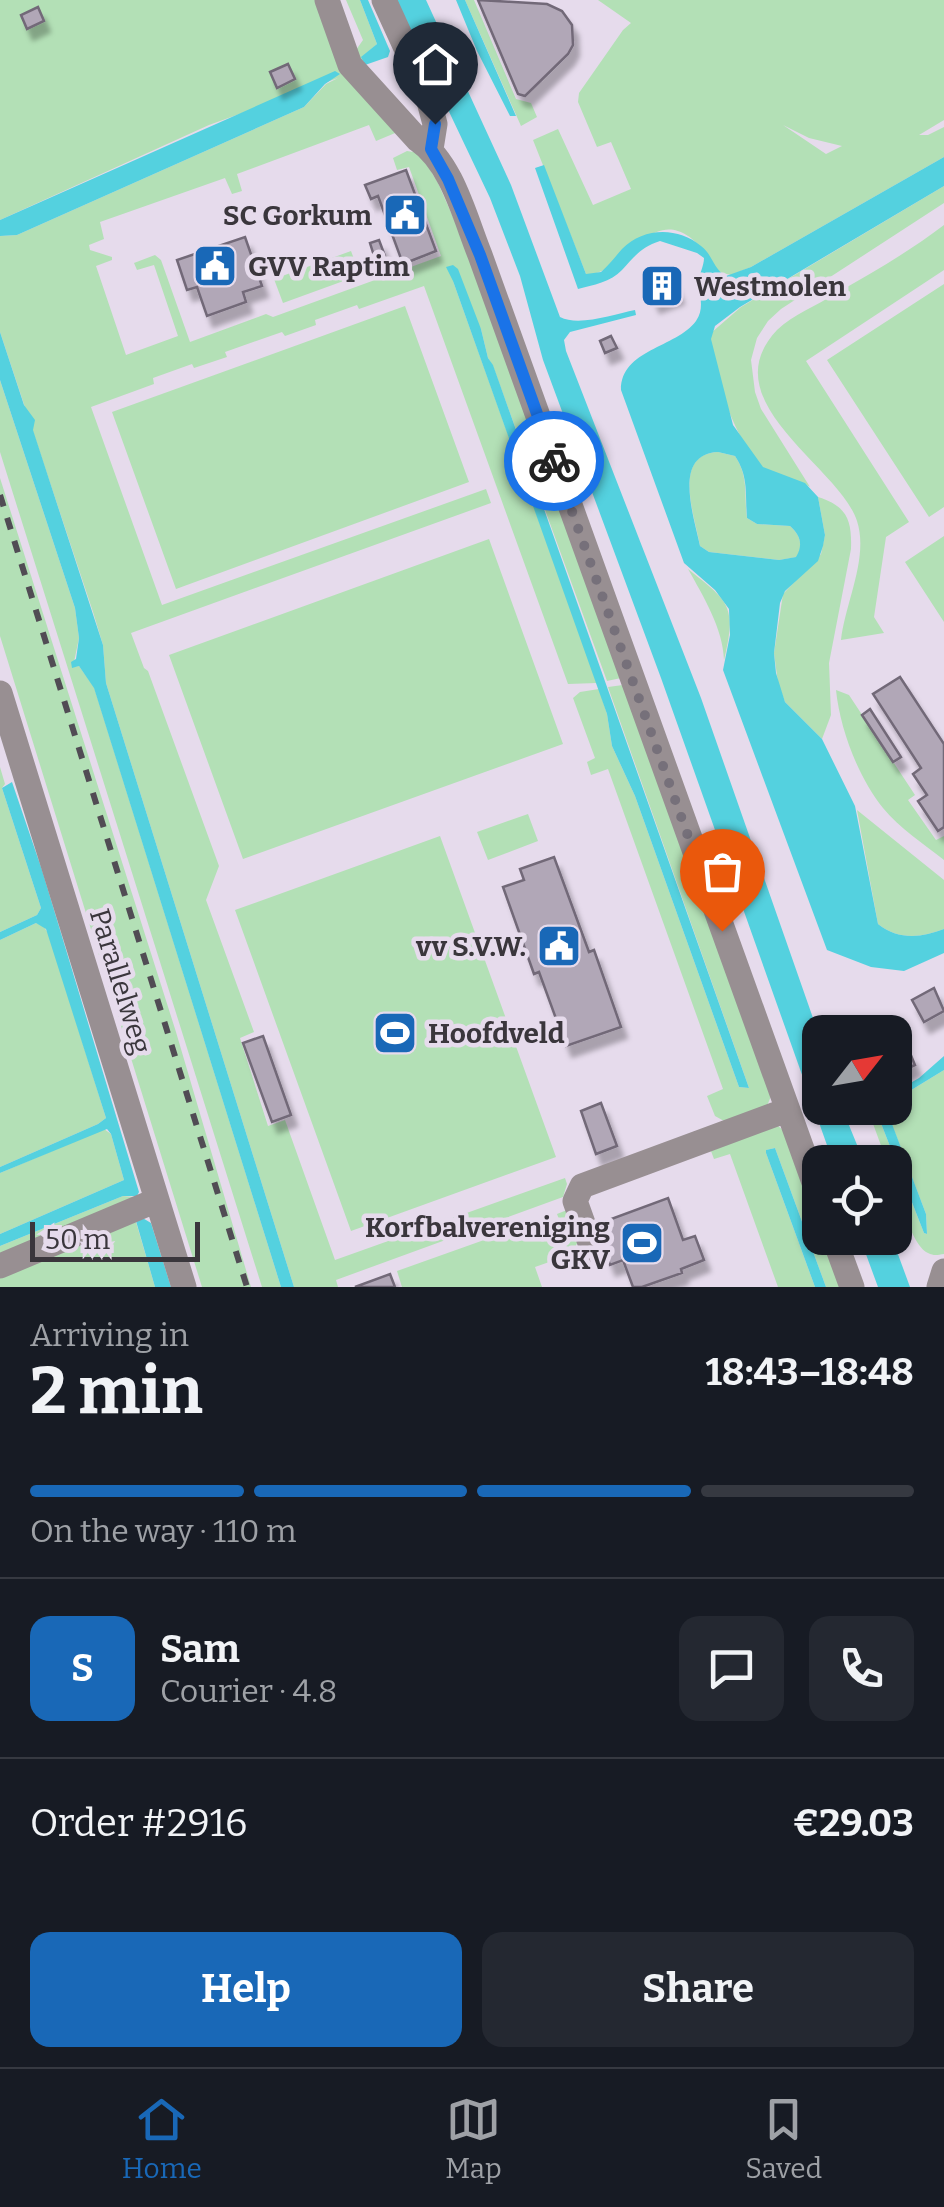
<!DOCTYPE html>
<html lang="en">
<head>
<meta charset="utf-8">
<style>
	body { margin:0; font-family:Bitter,serif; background:#242831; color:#f1f3f6; height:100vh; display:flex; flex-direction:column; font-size:38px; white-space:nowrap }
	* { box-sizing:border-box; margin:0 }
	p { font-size:32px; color:#9ea1a6 }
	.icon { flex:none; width:55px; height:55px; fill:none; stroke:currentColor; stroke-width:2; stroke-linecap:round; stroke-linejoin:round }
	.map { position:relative; height:1287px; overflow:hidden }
	.drawer { display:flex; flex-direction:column; background:#171b24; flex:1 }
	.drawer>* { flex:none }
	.needle { width:65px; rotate:59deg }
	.controls { position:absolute; left:802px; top:1015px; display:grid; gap:20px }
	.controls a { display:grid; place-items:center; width:110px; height:110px; border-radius:20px; background:#171b24; box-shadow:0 2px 8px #0004; font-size:50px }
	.scale { position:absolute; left:30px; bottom:25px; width:170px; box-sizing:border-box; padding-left:10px; border:5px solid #3a363c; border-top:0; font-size:28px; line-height:35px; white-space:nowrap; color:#3a363c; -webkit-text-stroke:8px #e6dbec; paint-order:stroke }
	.pin { position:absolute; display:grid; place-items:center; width:85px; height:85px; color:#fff; margin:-102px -42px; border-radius:50% 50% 50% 0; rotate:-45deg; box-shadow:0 0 10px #0007 }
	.pin .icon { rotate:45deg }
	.courier { position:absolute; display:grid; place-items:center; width:100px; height:100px; margin:-50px; border:8px solid #1a73e8; border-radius:50%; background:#fff; color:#222; box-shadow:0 2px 12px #0007 }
	.headline em { font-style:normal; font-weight:700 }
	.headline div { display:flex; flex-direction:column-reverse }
	.headline { display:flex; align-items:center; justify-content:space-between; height:170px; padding:0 30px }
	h1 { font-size:65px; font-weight:700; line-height:75px }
	.bar { display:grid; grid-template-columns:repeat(4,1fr); gap:15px 10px; align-content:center; height:120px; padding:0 30px }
	.bar i { height:12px; border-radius:8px; background:#363941 }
	.bar .selected { background:#1968b7 }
	.bar p { grid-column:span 4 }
	.line { display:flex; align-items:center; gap:25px; padding:0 30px; border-top:2px solid #363941 }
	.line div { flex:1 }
	.round { display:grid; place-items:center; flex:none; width:105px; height:105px; border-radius:20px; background:#242831 }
	.action { display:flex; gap:20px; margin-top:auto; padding:20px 30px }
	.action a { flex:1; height:115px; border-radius:20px; background:#1968b7; color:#fff; font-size:40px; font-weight:700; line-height:115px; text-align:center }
	.action a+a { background:#242831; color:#f1f3f6 }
	.dock { display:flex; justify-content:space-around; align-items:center; height:140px; border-top:2px solid #363941; background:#171b24; font-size:28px; color:#9ea1a6 }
	.dock a { display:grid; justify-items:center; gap:5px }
	.dock .selected { color:#1968b7 }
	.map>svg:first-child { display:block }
</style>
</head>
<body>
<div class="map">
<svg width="944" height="1287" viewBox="0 0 944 1287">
	<defs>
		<filter id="shadow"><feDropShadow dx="6" dy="11" stdDeviation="2.5" flood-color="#0004"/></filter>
	</defs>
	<rect width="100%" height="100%" fill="#e6dbec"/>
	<path fill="#b3e0b6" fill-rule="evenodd" d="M0,0H319L400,131L376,141L369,125L237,174L242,191L232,194L225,178L100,222L104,239L89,245L90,250L112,257V260L96,266L126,355L178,336L154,265L137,270L134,263L155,255L161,260L190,342L266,314L273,317L441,256L409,167L397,170L393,158L407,151L420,153L438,183L467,249L621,678L607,681L493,366L488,358L481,329L453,281L597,683L568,684L424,286L359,309L357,305L315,320L316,325L285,336L282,332L225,352L227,357L194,368L192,364L153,378L154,384L91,407L162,605L486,489L491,503L131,633L144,668L148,671L219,866L206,900L254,1032L240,1038L268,1126L285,1120L335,1260L565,1178L567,1184L563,1197L336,1280L338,1287H294L106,683L103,645L93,612L0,332V236L17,235L304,107L326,84L338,78L209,125L0,220Z
		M346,0H360L377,44L362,57L363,61L351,57L363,40Z
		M465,0H474L516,99L531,103L537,117L521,126Z
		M598,0H944V120L919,135H928L944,127V157L751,267L731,275L718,272C660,173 627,279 586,274L533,140L558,129L593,205L631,189L611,142L597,147L578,102L579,93L623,30L631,23ZM783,125L809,138L842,146L826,154Z
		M944,186V203L781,309L768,321L757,338L751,360L755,392L761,409L810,487C797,478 779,479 766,470C738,450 709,366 711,333L741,307Z
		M944,225V270L806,361L909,522L886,537L874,617L884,633L841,640C845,603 869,558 857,521C839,466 710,401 777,330C794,314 816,306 835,294C872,273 910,251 944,225Z
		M351,251L360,275L283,303L274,279Z
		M944,284V507L929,517L827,360Z
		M405,306L469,482L176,589L112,412Z
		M0,380L75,608L79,638L73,667L79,666L94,687L281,1287H262L0,452Z
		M718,452L735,456C749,477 744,495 747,518L757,524L790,526C801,536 803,545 797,557L779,560L709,552L700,546C695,516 671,454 718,452Z
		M0,478L176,1032L251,1287H202L0,636Z
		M818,497C847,506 852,520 851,549L829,663L831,715L822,739L785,702L778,683L774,653L783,594L821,554L825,535Z
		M944,536V622L905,562Z
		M489,539L563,744L243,859L169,655Z
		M688,569C729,602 737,605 724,660C723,628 703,596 688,569Z
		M623,685L771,1096L767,1106L724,1121L715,1116L707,1096L723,1089L608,769L591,775L587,762L595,758L573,698L580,692L599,689L607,714L612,746L635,796L739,1087L749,1088L608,687Z
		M836,690L849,695L915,795L908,800L936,840L944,836V860C924,844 899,828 883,808C858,777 840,729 836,690Z
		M0,767L5,784L2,788L41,908L37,915L0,932Z
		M857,810L944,880V929C921,938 898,940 878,924Z
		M528,814L538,841L488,860L477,832Z
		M440,836L556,1157L351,1231L235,910Z
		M36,923L43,925L49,935L106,1118L98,1124L0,1167V940Z
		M944,1070V1254C937,1255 934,1256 928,1253C909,1244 895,1182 895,1162H887L868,1110L875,1108L924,1233L927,1234L926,1214L886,1109L895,1108V1100Z
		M777,1125L784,1131L820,1229V1238H823L842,1287H826L775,1148L766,1150V1153L815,1287H778L730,1154L714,1159L711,1151Z
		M104,1129L111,1134L124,1180L0,1234V1173Z
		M123,1196L135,1197L0,1258V1246Z
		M567,1210L578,1241L572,1254L535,1267L542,1287H402L397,1271L529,1224L532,1231L560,1222L557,1214Z
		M136,1222L155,1287H0V1272Z"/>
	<path fill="#54d1df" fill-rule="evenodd" d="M360,0H368L390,51L388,57L365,65L361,57L377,44Z
		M396,0H426L511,185L560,317C579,327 614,314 635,310L636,315L570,332L564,340L566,351L701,698L820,1038V1108H842L864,1162H833L661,678L543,360L520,276L490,198Z
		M456,0H465L516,116H510L477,51Z
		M335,71L340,74L325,84L304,107L17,235L0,236V220Z
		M944,157V186L740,307L715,326L711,339L733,425L763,467L805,483L818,497L825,535L823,546L818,561L785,591L780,603L774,653L776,673L785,702L822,739L855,806L878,924C898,940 921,938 944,929V953L904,971L871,967L827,950L723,670L730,635L729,609L715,590L684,563L621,390C621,349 676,348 696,321C705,308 699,295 699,281C699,274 704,266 704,258L697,253L660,241C641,247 635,256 622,270C611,282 593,285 578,289L535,168L544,165L586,274L601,272C609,265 615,257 622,249C644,227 678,227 701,246C713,255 713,269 726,276L751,267ZM718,452L735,456C749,477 745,495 747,518L757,524L790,526C801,536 803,545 796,557L779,560L709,552L700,546C694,516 672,454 718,452Z
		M453,265L458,269L481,329L488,358L493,365L749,1088L739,1087L635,796L612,746L607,714L453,281L446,267Z
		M0,332L24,405L35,420L33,430L103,645L106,683L294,1287H281L94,688L79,666L72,668L71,662L76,659L79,638L75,608L0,380Z
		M12,782L42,870L139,1192L137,1196H123L0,1246V1234L124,1180L111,1134L107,1129L0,1173V1167L98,1124L106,1118L46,929L36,923L0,940V932L37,915L41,908L2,788Z
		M944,1056V1070L895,1100V1092L919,1078Z
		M875,1108H886L926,1214L927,1234L924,1233Z
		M775,1148L826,1287H815L766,1153V1150Z
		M141,1217L151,1223L171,1287H155L136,1221Z
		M860,1238H892L910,1287H878Z"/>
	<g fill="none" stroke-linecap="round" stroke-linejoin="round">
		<path stroke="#54d1df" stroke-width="6" d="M895,1040L900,1037"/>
	</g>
	<path fill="#b1a7b7" stroke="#726978" stroke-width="2.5" filter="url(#shadow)" d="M478,0L547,4L562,11L572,25L573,45L568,54L525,96L518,94Z
		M38,7L44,21L27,29L21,15Z
		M288,64L295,79L277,88L270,72Z
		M406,170L436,251L403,264L378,196L371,199L365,185Z
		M245,237L262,286L243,292L246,302L207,316L197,287L187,290L177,260Z
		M379,240L385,256L375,259L370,243Z
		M669,269L678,293L654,302L645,279Z
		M611,336L617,348L605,353L600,341Z
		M900,677L944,744V827L938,831L918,801L927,795L913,774L921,768L873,694Z
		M870,709L901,757L893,762L862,715Z
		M554,857L589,952L594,950L621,1027L566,1046L539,972L534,974L503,887L524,880L520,869Z
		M934,988L944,1011L924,1022L912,1000Z
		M263,1036L291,1115L272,1122L243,1043Z
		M910,1053L915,1065L900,1072L895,1060Z
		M601,1103L617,1146L596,1154L581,1111Z
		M668,1198L683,1240L695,1236L704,1260L681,1269L682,1273L642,1287H633L623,1260L610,1265L595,1225Z
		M390,1274L395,1287H355Z"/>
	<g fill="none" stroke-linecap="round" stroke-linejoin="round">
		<path stroke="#988f92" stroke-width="25" d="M327,0L350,65L418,140C452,163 465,218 480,255L820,1199
			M384,0L427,94L435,124L431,149
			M0,693L184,1287
			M834,1238L852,1287
			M594,1254L575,1201L582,1186L787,1110
			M0,1266L157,1200
			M939,1287L944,1271"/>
		<path stroke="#514c54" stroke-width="6" stroke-dasharray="12 12" stroke-linecap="butt" d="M0,495L247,1287"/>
	</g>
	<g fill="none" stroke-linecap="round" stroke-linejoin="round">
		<path stroke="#76707a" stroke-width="10" stroke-dasharray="0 18" d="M554,461L722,931"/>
		<path stroke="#1a73e8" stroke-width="12" d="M435,124L431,149L448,179L480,255L554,461"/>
	</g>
	<defs>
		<symbol id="civic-square" viewBox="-11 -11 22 22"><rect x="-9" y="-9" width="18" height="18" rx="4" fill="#1968b7" stroke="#e6dbec"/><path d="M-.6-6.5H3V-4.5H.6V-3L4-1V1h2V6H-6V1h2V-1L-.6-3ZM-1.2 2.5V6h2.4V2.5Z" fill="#fff"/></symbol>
		<symbol id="building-square" viewBox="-11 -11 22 22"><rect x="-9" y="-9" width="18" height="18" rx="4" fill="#1968b7" stroke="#e6dbec"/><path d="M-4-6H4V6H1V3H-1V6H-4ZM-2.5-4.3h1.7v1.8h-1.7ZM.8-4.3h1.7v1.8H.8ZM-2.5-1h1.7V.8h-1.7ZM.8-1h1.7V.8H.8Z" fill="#fff"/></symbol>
		<symbol id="stadium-square" viewBox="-11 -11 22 22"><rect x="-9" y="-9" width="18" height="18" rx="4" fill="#1968b7" stroke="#e6dbec"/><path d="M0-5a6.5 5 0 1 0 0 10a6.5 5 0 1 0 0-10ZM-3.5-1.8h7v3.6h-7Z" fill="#fff"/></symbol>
	</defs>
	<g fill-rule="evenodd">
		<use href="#civic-square" x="380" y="190" width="50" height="50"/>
		<use href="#civic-square" x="190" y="241" width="50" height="50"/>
		<use href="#building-square" x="637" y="261" width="50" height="50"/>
		<use href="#civic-square" x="534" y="921" width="50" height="50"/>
		<use href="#stadium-square" x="370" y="1008" width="50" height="50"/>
		<use href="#stadium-square" x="617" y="1218" width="50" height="50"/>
	</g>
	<g text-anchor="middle" stroke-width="9" stroke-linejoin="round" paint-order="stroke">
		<g font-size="28" font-weight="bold" fill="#3a363c" stroke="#e6dbec" text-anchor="end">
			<text x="372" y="225">SC Gorkum</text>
			<text x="248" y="276" text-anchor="start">GVV Raptim</text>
			<text x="694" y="296" text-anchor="start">Westmolen</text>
			<text x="526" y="956">vv S.V.W.</text>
			<text x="428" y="1043" text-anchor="start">Hoofdveld</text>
			<text x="610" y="1237">Korfbalvereniging<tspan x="610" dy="32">GKV</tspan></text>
		</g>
		<g font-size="28" fill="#3a363c" stroke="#e6dbec">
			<text transform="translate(121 981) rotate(73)" y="10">Parallelweg</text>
		</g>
	</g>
</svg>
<div class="controls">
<a><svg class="needle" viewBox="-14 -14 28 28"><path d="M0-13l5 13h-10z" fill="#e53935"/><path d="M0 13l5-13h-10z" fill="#9ea1a6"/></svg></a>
<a><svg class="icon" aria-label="locate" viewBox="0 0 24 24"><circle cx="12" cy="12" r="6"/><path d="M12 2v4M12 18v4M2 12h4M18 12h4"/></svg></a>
</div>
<div class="scale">50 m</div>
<div class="pin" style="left:722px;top:931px;background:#ea580c"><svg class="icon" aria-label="bag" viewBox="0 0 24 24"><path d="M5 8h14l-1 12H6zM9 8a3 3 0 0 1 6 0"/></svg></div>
<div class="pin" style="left:435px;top:124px;background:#1f2937"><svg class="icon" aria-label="home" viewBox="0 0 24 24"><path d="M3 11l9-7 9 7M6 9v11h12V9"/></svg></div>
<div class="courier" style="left:554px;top:461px"><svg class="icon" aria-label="bike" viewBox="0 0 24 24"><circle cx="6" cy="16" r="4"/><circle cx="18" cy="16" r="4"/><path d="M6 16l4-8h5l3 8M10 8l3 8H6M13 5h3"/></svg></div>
</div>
<section class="drawer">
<div class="headline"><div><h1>2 min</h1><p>Arriving in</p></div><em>18:43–18:48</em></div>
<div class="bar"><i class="selected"></i><i class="selected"></i><i class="selected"></i><i></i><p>On the way · 110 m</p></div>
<div class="line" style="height:180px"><b class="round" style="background:#1968b7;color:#fff">S</b><div><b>Sam</b><p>Courier · 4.8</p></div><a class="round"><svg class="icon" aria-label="chat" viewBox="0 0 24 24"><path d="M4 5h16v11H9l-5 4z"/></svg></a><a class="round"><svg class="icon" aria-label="phone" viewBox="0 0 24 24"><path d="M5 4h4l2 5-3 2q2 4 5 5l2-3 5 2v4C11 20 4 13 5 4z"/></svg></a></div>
<div class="line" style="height:130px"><div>Order #2916</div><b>€29.03</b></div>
<div class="action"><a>Help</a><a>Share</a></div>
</section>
<nav class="dock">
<a class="selected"><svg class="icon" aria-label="home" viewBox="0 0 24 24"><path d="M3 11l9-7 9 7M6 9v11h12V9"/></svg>Home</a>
<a><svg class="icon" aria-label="map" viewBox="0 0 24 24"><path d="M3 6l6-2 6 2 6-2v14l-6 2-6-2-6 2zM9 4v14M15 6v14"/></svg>Map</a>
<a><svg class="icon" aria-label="saved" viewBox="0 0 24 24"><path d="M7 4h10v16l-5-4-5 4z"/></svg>Saved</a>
</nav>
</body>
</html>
